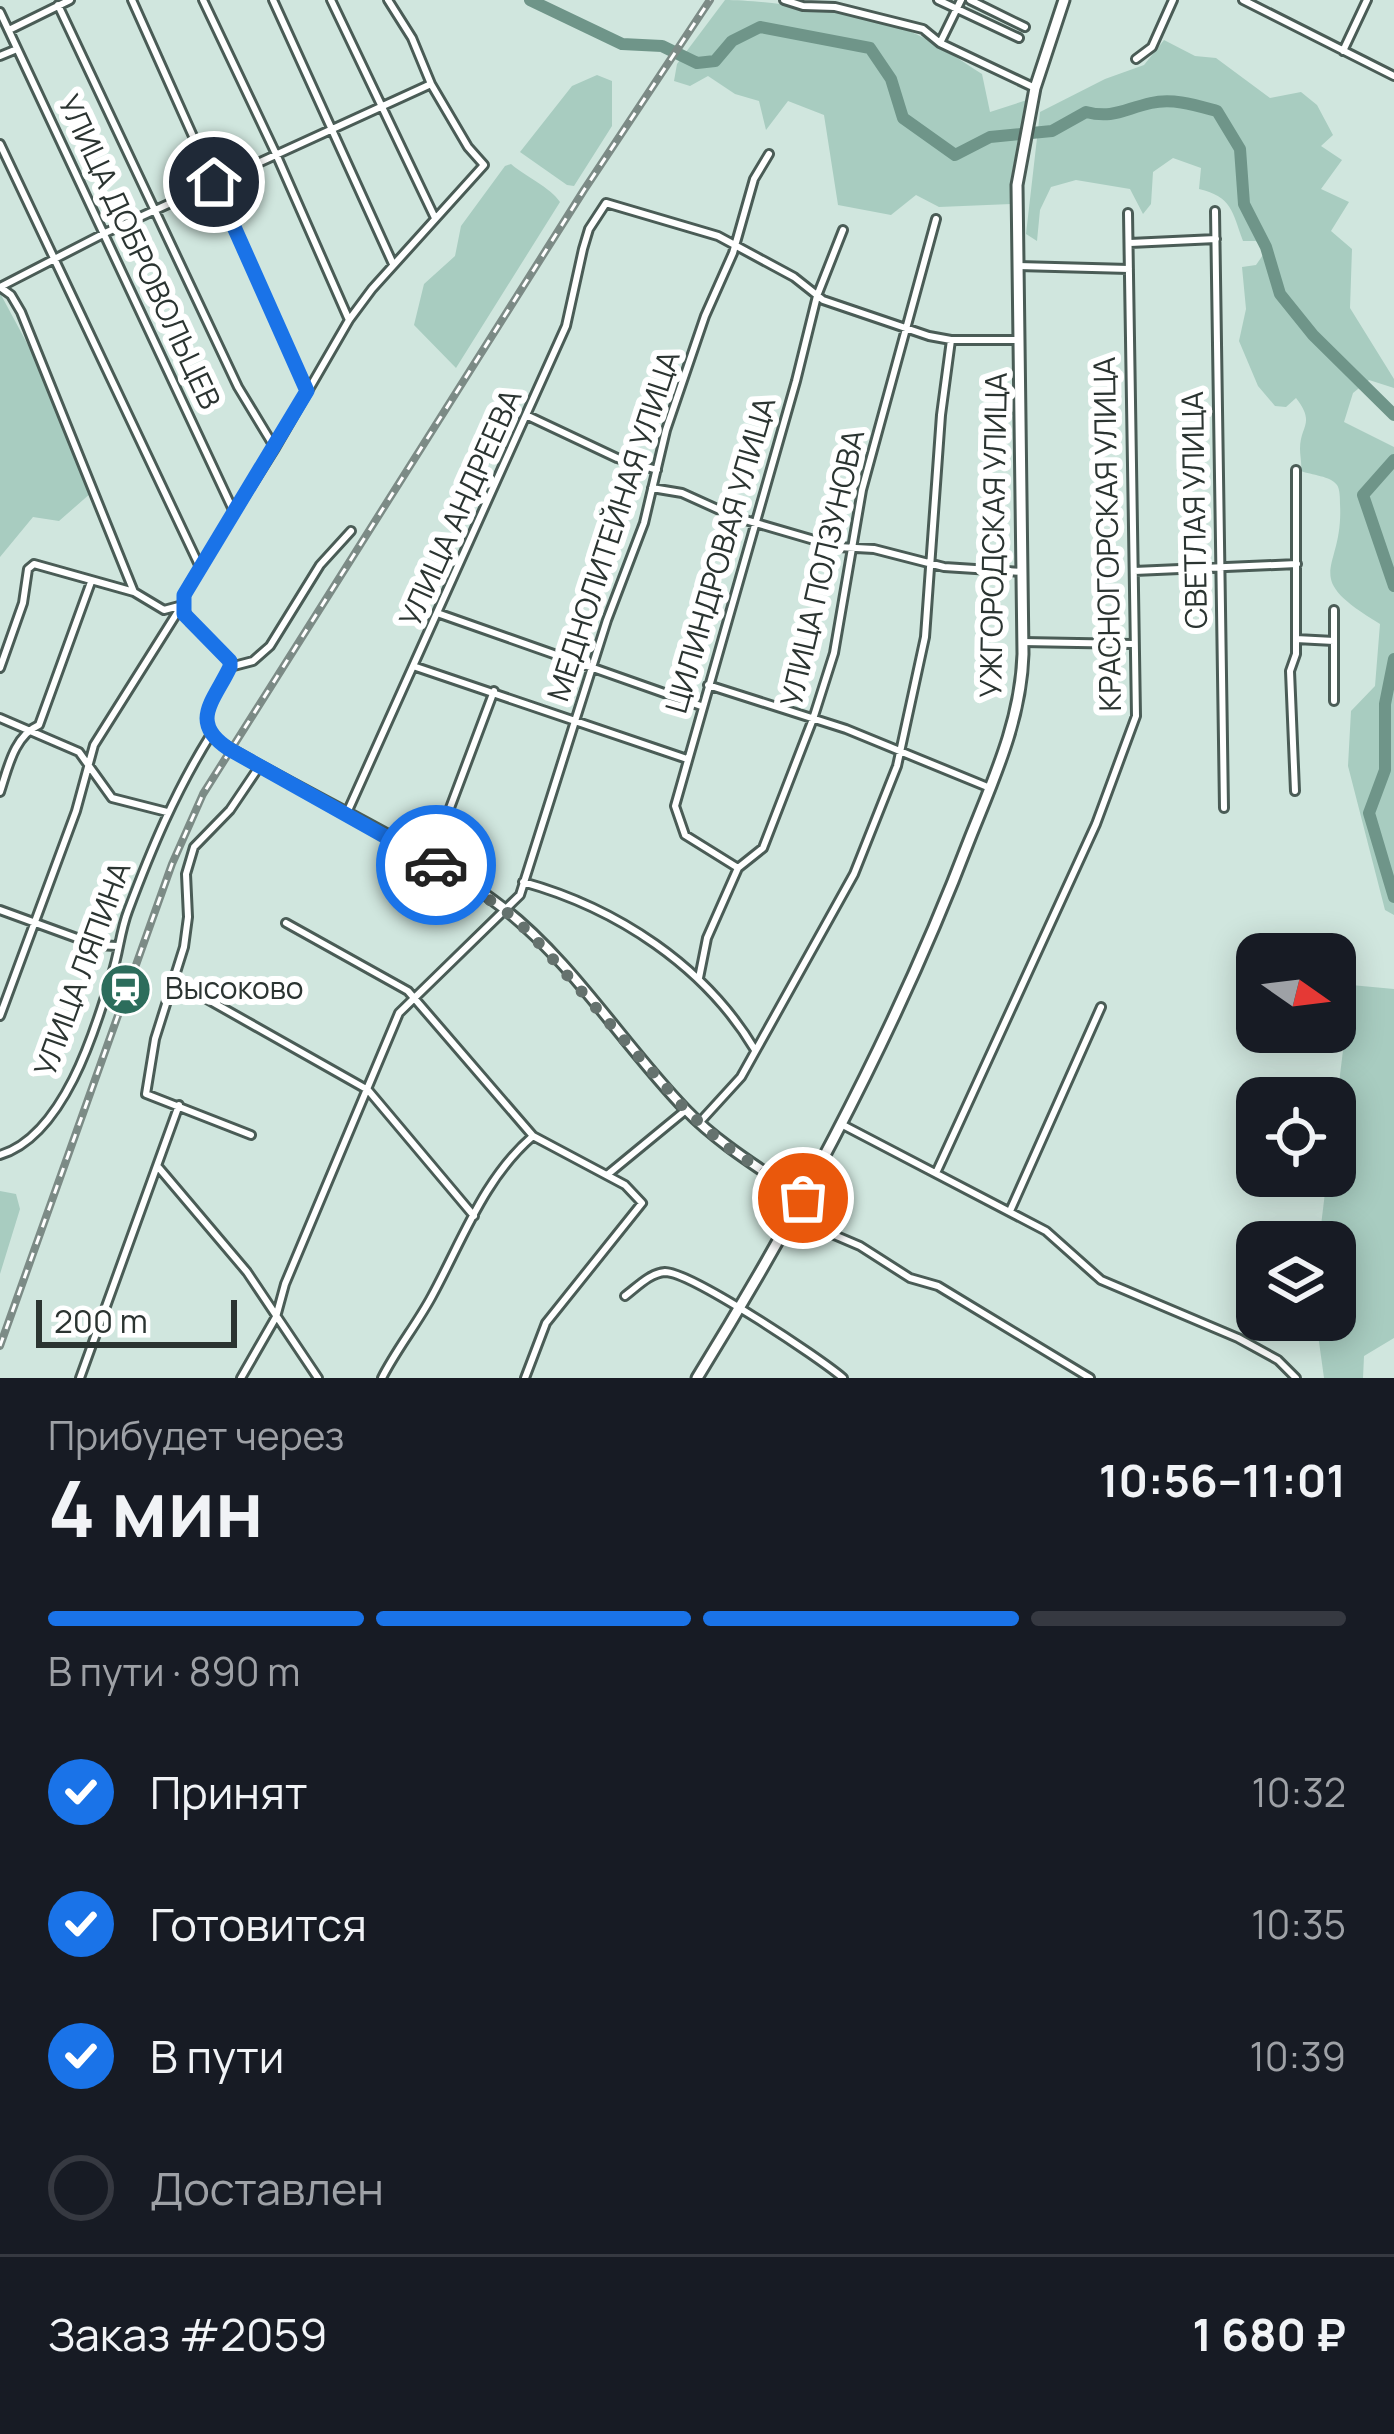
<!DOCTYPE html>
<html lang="ru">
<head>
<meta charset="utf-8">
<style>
	body { margin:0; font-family:Manrope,sans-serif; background:#20242c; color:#f1f3f6; height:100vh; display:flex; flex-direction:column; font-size:45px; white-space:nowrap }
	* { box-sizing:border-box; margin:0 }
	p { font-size:39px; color:#9ea1a6 }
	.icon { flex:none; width:66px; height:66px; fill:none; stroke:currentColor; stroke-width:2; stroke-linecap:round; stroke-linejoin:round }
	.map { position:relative; height:1378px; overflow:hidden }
	.details { display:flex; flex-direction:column; background:#171b24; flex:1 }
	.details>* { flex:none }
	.needle { width:78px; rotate:104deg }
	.controls { position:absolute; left:1236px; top:933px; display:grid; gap:24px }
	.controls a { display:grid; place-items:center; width:120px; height:120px; border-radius:24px; background:#171b24; box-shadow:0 6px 30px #0003; font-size:60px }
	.scale { position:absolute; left:36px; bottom:30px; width:201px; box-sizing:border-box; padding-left:12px; border:6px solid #2b3431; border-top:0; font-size:33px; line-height:42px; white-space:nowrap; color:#2b3431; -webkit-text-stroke:9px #fff; paint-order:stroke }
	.pin { position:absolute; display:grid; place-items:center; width:102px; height:102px; color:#fff; margin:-51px; border:6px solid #fff; border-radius:50%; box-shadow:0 3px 12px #0007 }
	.courier { position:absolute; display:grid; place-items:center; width:120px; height:120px; margin:-60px; border:9px solid #1a73e8; border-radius:50%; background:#fff; color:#222; box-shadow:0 3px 15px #0007 }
	.overview em { font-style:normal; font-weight:700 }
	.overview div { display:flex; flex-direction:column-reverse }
	.overview { display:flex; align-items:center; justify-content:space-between; height:204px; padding:0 48px }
	h1 { font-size:78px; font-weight:700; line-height:90px }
	.bar { display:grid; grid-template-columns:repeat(4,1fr); gap:18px 12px; align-content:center; height:144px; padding:0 48px }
	.bar i { height:15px; border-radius:9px; background:#363941 }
	.bar .active { background:#1a73e8 }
	.bar p { grid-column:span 4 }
	.line { display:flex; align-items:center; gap:30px; padding:0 48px; border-top:3px solid #363941 }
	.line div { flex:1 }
	ol { padding:0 48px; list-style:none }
	li { display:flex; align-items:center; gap:36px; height:132px }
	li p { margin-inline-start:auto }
	li .icon { padding:12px; border-radius:50%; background:#1a73e8; color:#fff; stroke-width:4 }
	li:last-child { color:#9ea1a6 }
	li i { width:66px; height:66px; border:6px solid #363941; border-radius:50% }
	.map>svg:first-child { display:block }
</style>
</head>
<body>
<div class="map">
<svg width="1394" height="1378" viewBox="0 0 1394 1378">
	<rect width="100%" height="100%" fill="#d0e6de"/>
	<path fill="#a8ccc0" d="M725,0C771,0 876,15 918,35C940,45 961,61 982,74L990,112L1027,100L1012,172L1011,204L939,207L916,195L891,215L838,205L824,115L788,101L766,130L759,101L735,94L708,76L690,86L674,81L677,64Z
		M1164,40L1195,56L1216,58L1270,98L1301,92L1317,105L1333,135L1321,146L1342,160L1321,189L1349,202L1331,231L1352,249L1350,308L1394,379V388L1369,380L1353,393L1344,422L1394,447V915L1385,910L1348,766L1351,711L1375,686L1380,624C1297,574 1344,573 1340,504C1340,499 1340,489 1337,485C1331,476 1311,475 1301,471C1302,464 1300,456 1300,449C1300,425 1316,424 1296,398L1286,407L1275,406L1258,386L1239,341L1246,309L1242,267L1256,265L1265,252L1256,241H1243C1232,211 1232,197 1199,189L1201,168L1173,158L1153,172L1151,204L1143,214L1130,189L1076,180L1051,187L1040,210L1037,241L1026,234L1040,112L1105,79L1144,65Z
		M597,75L612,81V126L574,186L567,185L520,152L572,86Z
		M511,164C526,177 550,187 560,202L456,368L414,325L424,284L455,256L461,226L505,166Z
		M0,293L56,397L91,493L59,521L33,517L0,557Z
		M1351,985L1394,989V1338L1364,1356L1363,1378H1324L1316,1320H1335V1242H1319L1327,1176H1335V1116Z
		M0,1191L16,1194L20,1209L0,1274Z"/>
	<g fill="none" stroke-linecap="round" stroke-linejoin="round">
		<path stroke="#6f9589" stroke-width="12" d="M530,0L622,44L662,46L697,63L715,61L732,41L760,27L870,48L891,79L903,118L955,155L990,137L1052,131L1086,112C1113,119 1124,109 1151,103C1173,98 1195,105 1217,111L1240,149L1244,204L1266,247L1280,294L1313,335L1394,415
			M1394,460L1363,495L1394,586
			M1394,659L1385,704V770L1369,813L1394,897"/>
		<defs>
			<path id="street" d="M132,0L307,391
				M203,0L276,154L349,320
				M273,0L393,264
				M331,0L435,218
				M388,0L412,38L431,84
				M784,0L803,6L835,7L923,29L940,43L1035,88
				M938,0L1019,38
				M970,0L1025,27
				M1243,0L1394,76
				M58,5L238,387L275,448
				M0,12L234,512
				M9,30L70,0
				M940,43L961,0
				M1343,51L1367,0
				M0,56L17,49
				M1136,59L1152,47L1173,0
				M0,144L200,567
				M1215,211L1224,808
				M1130,243L1216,239
				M1018,266L1129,269
				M0,287L11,295L21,312L134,592
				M528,416L617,458L657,470
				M652,488L682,493L735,517L838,547L874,549L944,567L1023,572
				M1134,571L1297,564
				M182,605L190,622L230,661V667C216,697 189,721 225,746
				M1334,610V701
				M440,614L701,706
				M1296,639L1334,641
				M1023,642L1132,644
				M230,667L253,661L270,646L320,565L351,531
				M416,667L687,759
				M0,668L23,603L28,569L34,564L134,592L164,610L179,606
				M708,685L846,729L990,788
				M0,718L79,752L112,798L167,812
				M1295,791L1290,671L1296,654V470
				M0,792C8,768 14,736 39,725L91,582
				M346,815L566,326L583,249L589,229L606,203L718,236L794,277L823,300L929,336L951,340H1020
				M430,861L494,691
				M738,868L685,835L675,806L796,381L817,296L843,230
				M523,882C617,908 705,966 755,1050
				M0,910L96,945L117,946
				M286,923L408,991L533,1136L625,1185L642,1203L546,1323L525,1378
				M699,978L707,938L738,868L763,848L813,719L834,653L862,490L936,219
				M175,981L368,1090L474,1216
				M0,1016L76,811L94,745L182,605L189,585L275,448L349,320L372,289L484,165L468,147L431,84L105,233L0,287
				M699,1123L741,1077L770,1025L854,874L897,766L925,637L941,415L951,340
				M841,1124L1046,1231L1101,1280L1238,1338L1278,1360L1296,1378
				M251,1135L146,1094L155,1039L184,947L188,917L186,874L194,847L230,810L259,767
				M0,1155C63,1136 95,1032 112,974C119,953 120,932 128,911C151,850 175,792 210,736
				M159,1168L247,1272L318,1378
				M936,1173L1096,824L1136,716L1128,213
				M607,1175L686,1110
				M1010,1211L1101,1007
				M792,1217L860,1246L910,1278L938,1286L1090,1378
				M625,1296C637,1287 650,1273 665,1272C691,1272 820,1358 843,1378
				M80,1378L179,1105
				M241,1378L276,1317L285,1284L399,1013L520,895L607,620L644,523L666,430L705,316L733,253L754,179L769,154
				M382,1378C396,1350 417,1324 432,1296C462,1241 484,1178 533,1136"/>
			<path id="secondary" d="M225,746C312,798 423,846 502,907C573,962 623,1045 686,1110C720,1145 763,1170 803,1198"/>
			<path id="primary" d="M697,1378C803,1206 898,1027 970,838C994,778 1021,720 1023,654L1017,185L1035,88L1064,0"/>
		</defs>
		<use href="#street" stroke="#4a5c56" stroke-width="12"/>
		<use href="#secondary" stroke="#4a5c56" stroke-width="14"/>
		<use href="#primary" stroke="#4a5c56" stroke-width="15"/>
		<use href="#street" stroke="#fff" stroke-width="6"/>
		<use href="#secondary" stroke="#fff" stroke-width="8"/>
		<use href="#primary" stroke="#fff" stroke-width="9"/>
		<defs>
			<path id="rail" d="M0,1346L172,864L203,794L584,190L710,0"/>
		</defs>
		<use href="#rail" stroke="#7c8b86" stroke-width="8"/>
		<use href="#rail" stroke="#fff" stroke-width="3" stroke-dasharray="9" stroke-linecap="butt"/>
	</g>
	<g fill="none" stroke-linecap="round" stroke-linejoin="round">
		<path stroke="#65726e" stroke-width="12" stroke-dasharray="0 21.6" d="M436,865L502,908L530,933L686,1110L723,1144L803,1198"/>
		<path stroke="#1a73e8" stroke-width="15" d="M214,182L307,391L184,595V614L230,661V667C214,701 188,722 229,749L436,865"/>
	</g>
	<defs>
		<symbol id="station-disc" viewBox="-11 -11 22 22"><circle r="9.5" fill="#2c6d5c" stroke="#fff"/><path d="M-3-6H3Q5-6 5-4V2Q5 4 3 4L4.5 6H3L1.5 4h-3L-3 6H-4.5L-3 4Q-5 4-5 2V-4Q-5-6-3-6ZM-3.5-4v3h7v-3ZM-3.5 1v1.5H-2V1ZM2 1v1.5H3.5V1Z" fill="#fff"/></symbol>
	</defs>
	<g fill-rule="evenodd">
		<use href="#station-disc" x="96" y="960" width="59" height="59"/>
	</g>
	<g text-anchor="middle" stroke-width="12" stroke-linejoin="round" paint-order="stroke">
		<g font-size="30" fill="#2b3431" stroke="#fff">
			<text transform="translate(139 252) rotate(65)" y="10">УЛИЦА ДОБРОВОЛЬЦЕВ</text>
			<text transform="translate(461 508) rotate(-66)" y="10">УЛИЦА АНДРЕЕВА</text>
			<text transform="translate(1195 510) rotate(-91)" y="10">СВЕТЛАЯ УЛИЦА</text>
			<text transform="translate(614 526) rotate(-72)" y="10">МЕДНОЛИТЕЙНАЯ УЛИЦА</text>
			<text transform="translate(1108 534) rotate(-91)" y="10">КРАСНОГОРСКАЯ УЛИЦА</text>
			<text transform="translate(994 535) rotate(-89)" y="10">УЖГОРОДСКАЯ УЛИЦА</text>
			<text transform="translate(721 555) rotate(-74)" y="10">ЦИЛИНДРОВАЯ УЛИЦА</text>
			<text transform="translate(823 568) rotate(-77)" y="10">УЛИЦА ПОЛЗУНОВА</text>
			<text transform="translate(83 969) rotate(-70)" y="10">УЛИЦА ЛЯПИНА</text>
		</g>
		<g font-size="30" fill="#2b3431" stroke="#fff" text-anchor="start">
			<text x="165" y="999">Высоково</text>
		</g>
	</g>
</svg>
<div class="controls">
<a><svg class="needle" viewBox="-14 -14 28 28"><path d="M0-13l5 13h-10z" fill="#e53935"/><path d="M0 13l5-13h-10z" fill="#9ea1a6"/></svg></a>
<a><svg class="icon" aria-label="locate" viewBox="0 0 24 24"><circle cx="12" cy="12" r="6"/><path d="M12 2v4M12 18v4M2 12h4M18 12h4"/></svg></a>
<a><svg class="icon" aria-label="layers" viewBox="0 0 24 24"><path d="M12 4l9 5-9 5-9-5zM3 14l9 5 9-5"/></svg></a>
</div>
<div class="scale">200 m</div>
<div class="pin" style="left:803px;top:1198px;background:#ea580c"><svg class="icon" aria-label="bag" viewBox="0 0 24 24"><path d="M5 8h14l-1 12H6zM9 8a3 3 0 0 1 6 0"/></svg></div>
<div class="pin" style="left:214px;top:182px;background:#1f2937"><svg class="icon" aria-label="home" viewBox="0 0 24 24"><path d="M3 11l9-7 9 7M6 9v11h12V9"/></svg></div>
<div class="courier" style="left:436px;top:865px"><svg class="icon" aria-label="car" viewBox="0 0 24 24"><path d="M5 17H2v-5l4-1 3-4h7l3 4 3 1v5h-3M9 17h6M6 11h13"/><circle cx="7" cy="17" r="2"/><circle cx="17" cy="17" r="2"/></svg></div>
</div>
<section class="details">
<div class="overview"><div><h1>4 мин</h1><p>Прибудет через</p></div><em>10:56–11:01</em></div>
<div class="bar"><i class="active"></i><i class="active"></i><i class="active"></i><i></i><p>В пути · 890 m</p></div>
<ol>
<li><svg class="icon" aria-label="check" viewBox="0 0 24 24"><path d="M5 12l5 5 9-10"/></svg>Принят<p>10:32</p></li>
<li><svg class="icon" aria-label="check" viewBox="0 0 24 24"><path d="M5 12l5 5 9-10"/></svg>Готовится<p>10:35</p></li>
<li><svg class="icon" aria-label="check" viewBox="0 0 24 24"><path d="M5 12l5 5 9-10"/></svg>В пути<p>10:39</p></li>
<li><i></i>Доставлен</li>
</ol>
<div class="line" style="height:156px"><div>Заказ #2059</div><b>1 680 ₽</b></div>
</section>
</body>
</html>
